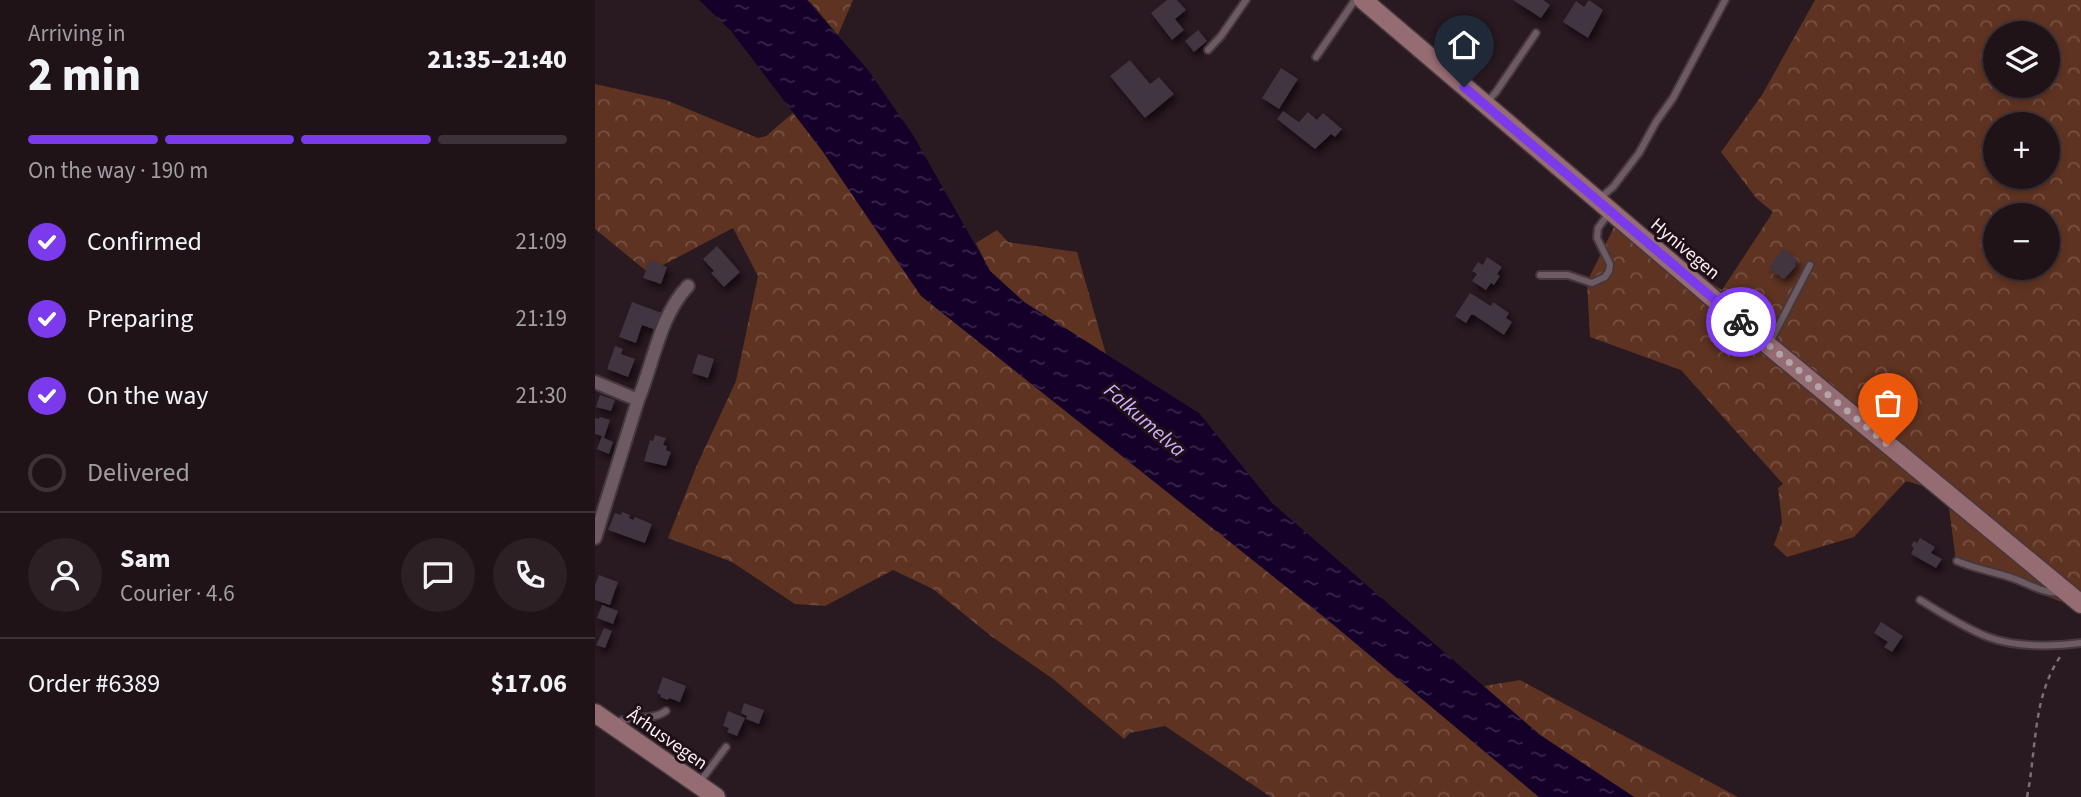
<!DOCTYPE html>
<html lang="en">
<head>
<meta charset="utf-8">
<style>
	body { margin:0; font-family:"Source Sans 3",sans-serif; background:#2c2025; color:#f1f3f6; height:100vh; display:flex; flex-direction:column; font-size:26px; white-space:nowrap }
	* { box-sizing:border-box; margin:0 }
	p { font-size:23px; color:#a19ea2 }
	.icon { flex:none; width:38px; height:38px; fill:none; stroke:currentColor; stroke-width:2; stroke-linecap:round; stroke-linejoin:round }
	.map { position:relative; flex:1; overflow:hidden }
	.panel { display:flex; flex-direction:column; background:#1f1318; width:595px }
	.panel>* { flex:none }
	.fabs { position:absolute; left:1388px; top:21px; display:grid; gap:14px }
	.fabs a { display:grid; place-items:center; width:77px; height:77px; border-radius:50%; background:#1f1318; box-shadow:0 4px 10px #0003,0 0 0 2px #3c3237; font-size:35px }
	.pin { position:absolute; display:grid; place-items:center; width:60px; height:60px; color:#fff; margin:-72px -30px; border-radius:50% 50% 50% 0; rotate:-45deg; box-shadow:0 0 7px #0007 }
	.pin .icon { rotate:45deg }
	.courier { position:absolute; display:grid; place-items:center; width:70px; height:70px; margin:-35px; border:5px solid #7c3aed; border-radius:50%; background:#fff; color:#222; box-shadow:0 2px 9px #0007 }
	.summary em { font-style:normal; font-weight:800 }
	.summary div { display:flex; flex-direction:column-reverse }
	.summary { display:flex; align-items:center; justify-content:space-between; height:119px; padding:0 28px }
	h1 { font-size:46px; font-weight:800; line-height:52px }
	.bar { display:grid; grid-template-columns:repeat(4,1fr); gap:10px 7px; align-content:center; height:84px; padding:0 28px }
	.bar i { height:9px; border-radius:5px; background:#3c3237 }
	.bar .selected { background:#7c3aed }
	.bar p { grid-column:span 4 }
	.line { display:flex; align-items:center; gap:18px; padding:0 28px; border-top:2px solid #3c3237 }
	.line div { flex:1 }
	.round { display:grid; place-items:center; flex:none; width:74px; height:74px; border-radius:37px; background:#2c2025 }
	ol { padding:0 28px; list-style:none }
	li { display:flex; align-items:center; gap:21px; height:77px }
	li p { margin-inline-start:auto }
	li .icon { padding:7px; border-radius:50%; background:#7c3aed; color:#fff; stroke-width:4 }
	li:last-child { color:#a19ea2 }
	li i { width:38px; height:38px; border:4px solid #3c3237; border-radius:50% }
	main { display:flex; flex:1; min-height:0 }
	.map>svg:first-child { display:block }
</style>
</head>
<body>
<main>
<section class="panel">
<div class="summary"><div><h1>2 min</h1><p>Arriving in</p></div><em>21:35–21:40</em></div>
<div class="bar"><i class="selected"></i><i class="selected"></i><i class="selected"></i><i></i><p>On the way · 190 m</p></div>
<ol>
<li><svg class="icon" aria-label="check" viewBox="0 0 24 24"><path d="M5 12l5 5 9-10"/></svg>Confirmed<p>21:09</p></li>
<li><svg class="icon" aria-label="check" viewBox="0 0 24 24"><path d="M5 12l5 5 9-10"/></svg>Preparing<p>21:19</p></li>
<li><svg class="icon" aria-label="check" viewBox="0 0 24 24"><path d="M5 12l5 5 9-10"/></svg>On the way<p>21:30</p></li>
<li><i></i>Delivered</li>
</ol>
<div class="line" style="height:126px"><a class="round"><svg class="icon" aria-label="person" viewBox="0 0 24 24"><circle cx="12" cy="8" r="4"/><path d="M4 21q1-7 8-7t8 7"/></svg></a><div><b>Sam</b><p>Courier · 4.6</p></div><a class="round"><svg class="icon" aria-label="chat" viewBox="0 0 24 24"><path d="M4 5h16v11H9l-5 4z"/></svg></a><a class="round"><svg class="icon" aria-label="phone" viewBox="0 0 24 24"><path d="M5 4h4l2 5-3 2q2 4 5 5l2-3 5 2v4C11 20 4 13 5 4z"/></svg></a></div>
<div class="line" style="height:91px"><div>Order #6389</div><b>$17.06</b></div>
</section>
<div class="map">
<svg width="1486" height="797" viewBox="0 0 1486 797">
	<defs>
		<pattern id="forest-crowns" width="20" height="18" patternUnits="userSpaceOnUse" patternTransform="scale(1.75)"><rect width="20" height="18" fill="#5f3322"/><path d="M2 6a3 3 0 1 1 6 0M12 15a3 3 0 1 1 6 0" fill="none" stroke="#775143"/></pattern>
		<pattern id="water-ripples" width="26" height="14" patternUnits="userSpaceOnUse" patternTransform="scale(1.75)"><rect width="26" height="14" fill="#15002a"/><path d="M2 4q2-2 4 0t4 0M15 11q2-2 4 0t4 0" fill="none" stroke="#38264a"/></pattern>
		<filter id="shadow"><feDropShadow dx="3" dy="5" stdDeviation="3.5" flood-color="#0009"/></filter>
	</defs>
	<rect width="100%" height="100%" fill="#291920"/>
	<path fill="url(#forest-crowns)" fill-rule="evenodd" d="M212,0H258L243,35L217,4Z
		M1220,0H1486V605L1472,604L1361,561L1352,493L1311,481L1259,537L1192,557L1179,545L1187,522L1183,488L1188,484L1086,370L995,337L992,282L1022,221L1127,290L1178,212L1162,199L1126,152L1167,95ZM1400,33H1452V86H1400ZM1400,124H1452V177H1400ZM1400,215H1452V268H1400Z
		M0,84L71,100L163,138L171,136L198,113L226,149L734,621L944,797H676L570,726L535,733L529,739L458,679L396,636L338,589L298,570L230,606L200,604L137,562L73,538L102,465L141,381L163,276L138,228L70,264L55,274L0,229Z
		M402,230L413,242L482,252L511,354L429,302L395,271L381,243Z
		M925,680L1143,797H1039L945,735L889,686Z"/>
	<path fill="url(#water-ripples)" d="M104,0H212L273,70L318,135L395,271L429,302L604,413L677,503L945,735L1039,797H944L734,621L326,296L226,149L136,31Z"/>
	<path fill="#413441" filter="url(#shadow)" d="M572,0H582L591,10L580,19L589,30L577,40L556,13Z
		M918,0H948L955,5L946,18Z
		M994,0L1008,10L993,38L968,22L981,1L989,7Z
		M603,30L612,41L599,52L590,41Z
		M535,60L555,84L564,77L579,94L550,118L515,76Z
		M686,68L703,79L684,109L667,98Z
		M688,111L704,122L713,112L722,120L728,113L747,129L740,137L736,134L720,149L682,119Z
		M122,246L145,272L129,287L116,273L119,271L108,259Z
		M1188,249L1203,260L1200,264L1201,266L1189,279L1174,268Z
		M892,257L907,267L902,274L905,276L899,285L896,283L891,290L877,281L882,274L877,271L883,262L888,265Z
		M55,260L72,267L66,284L48,278Z
		M875,293L896,306L898,302L914,313L911,318L917,322L909,335L879,315H876L871,323L860,316Z
		M37,302L67,313L61,330L47,325L41,343L24,337Z
		M20,346L28,349L26,354L40,359L33,377L12,369Z
		M103,354L119,359L113,378L97,373Z
		M5,395L20,400L16,411L1,407Z
		M5,417L15,420L9,438L18,442L14,454L2,449L7,436L0,434V418L4,419Z
		M60,435L71,438L68,445L72,446L71,450L76,452L71,466L49,461L55,440L58,441Z
		M27,512L35,515L34,518L38,520L40,517L57,524L50,543L13,530L20,513L26,515Z
		M1325,538L1340,547L1336,553L1347,559L1341,568L1316,554L1319,548L1316,546L1319,541L1322,543Z
		M4,575L23,582L15,605L0,600V585Z
		M7,605L23,611L18,624L2,618Z
		M1286,622L1308,636L1297,652L1289,647L1293,642L1279,633Z
		M9,628L17,631L10,648L1,645Z
		M68,677L91,686L85,702L74,698L73,700L65,697L66,695L62,693Z
		M149,703L169,710L164,724L151,719L152,716L146,713Z
		M133,711L150,718L142,736L132,732L134,728L128,726Z"/>
	<g fill="none" stroke-linecap="round" stroke-linejoin="round">
		<defs>
			<path id="lane" d="M613,50L626,36L651,0
				M721,57L760,0
				M891,103L901,92L941,33
				M1005,198L1018,187L1044,153L1061,122L1078,98L1130,0
				M945,275H973L997,283L1010,277L1014,271L1015,264L1002,238L1003,228L1014,213
				M1174,344L1215,265
				M1362,561C1378,568 1395,571 1411,576C1430,581 1445,593 1465,593
				M1325,600C1347,613 1369,628 1393,637C1419,647 1459,647 1486,643
				M18,723C36,715 58,721 71,711
				M104,783L131,747"/>
			<path id="street" d="M0,382L43,400L0,538
				M43,400C59,362 64,317 93,286"/>
			<path id="secondary" d="M768,0L1174,346L1486,604
				M0,713L121,797"/>
		</defs>
		<use href="#lane" stroke="#44383d" stroke-width="10"/>
		<use href="#street" stroke="#44383d" stroke-width="16"/>
		<use href="#secondary" stroke="#44383d" stroke-width="21"/>
		<path stroke="#7c6e74" stroke-width="2.5" stroke-dasharray="5 5" stroke-linecap="butt" d="M1432,797C1442,748 1437,696 1467,654"/>
		<use href="#lane" stroke="#6d5a62" stroke-width="6"/>
		<use href="#street" stroke="#6d5a62" stroke-width="12"/>
		<use href="#secondary" stroke="#966c73" stroke-width="18"/>
	</g>
	<g fill="none" stroke-linecap="round" stroke-linejoin="round">
		<path stroke="#b2a4aa" stroke-width="7" stroke-dasharray="0 12.6" d="M1146,322L1293,445"/>
		<path stroke="#7c3aed" stroke-width="9" d="M869,87L1146,322"/>
	</g>
	<g text-anchor="middle" stroke-width="6" stroke-linejoin="round" paint-order="stroke">
		<g font-size="19" fill="#fbeff4" stroke="#1f1017">
			<text transform="translate(1091 248) rotate(40)" y="7">Hynivegen</text>
			<text transform="translate(73 738) rotate(35)" y="7">Århusvegen</text>
		</g>
		<g font-size="21" font-style="italic" fill="#cdb0ff" stroke="#1f1017">
			<text transform="translate(550 420) rotate(41)" y="7">Falkumelva</text>
		</g>
	</g>
</svg>
<div class="fabs">
<a><svg class="icon" aria-label="layers" viewBox="0 0 24 24"><path d="M12 4l9 5-9 5-9-5zM3 14l9 5 9-5"/></svg></a>
<a>+</a>
<a>−</a>
</div>
<div class="pin" style="left:1293px;top:445px;background:#ea580c"><svg class="icon" aria-label="bag" viewBox="0 0 24 24"><path d="M5 8h14l-1 12H6zM9 8a3 3 0 0 1 6 0"/></svg></div>
<div class="pin" style="left:869px;top:87px;background:#1f2937"><svg class="icon" aria-label="home" viewBox="0 0 24 24"><path d="M3 11l9-7 9 7M6 9v11h12V9"/></svg></div>
<div class="courier" style="left:1146px;top:322px"><svg class="icon" aria-label="bike" viewBox="0 0 24 24"><circle cx="6" cy="16" r="4"/><circle cx="18" cy="16" r="4"/><path d="M6 16l4-8h5l3 8M10 8l3 8H6M13 5h3"/></svg></div>
</div>
</main>
</body>
</html>
